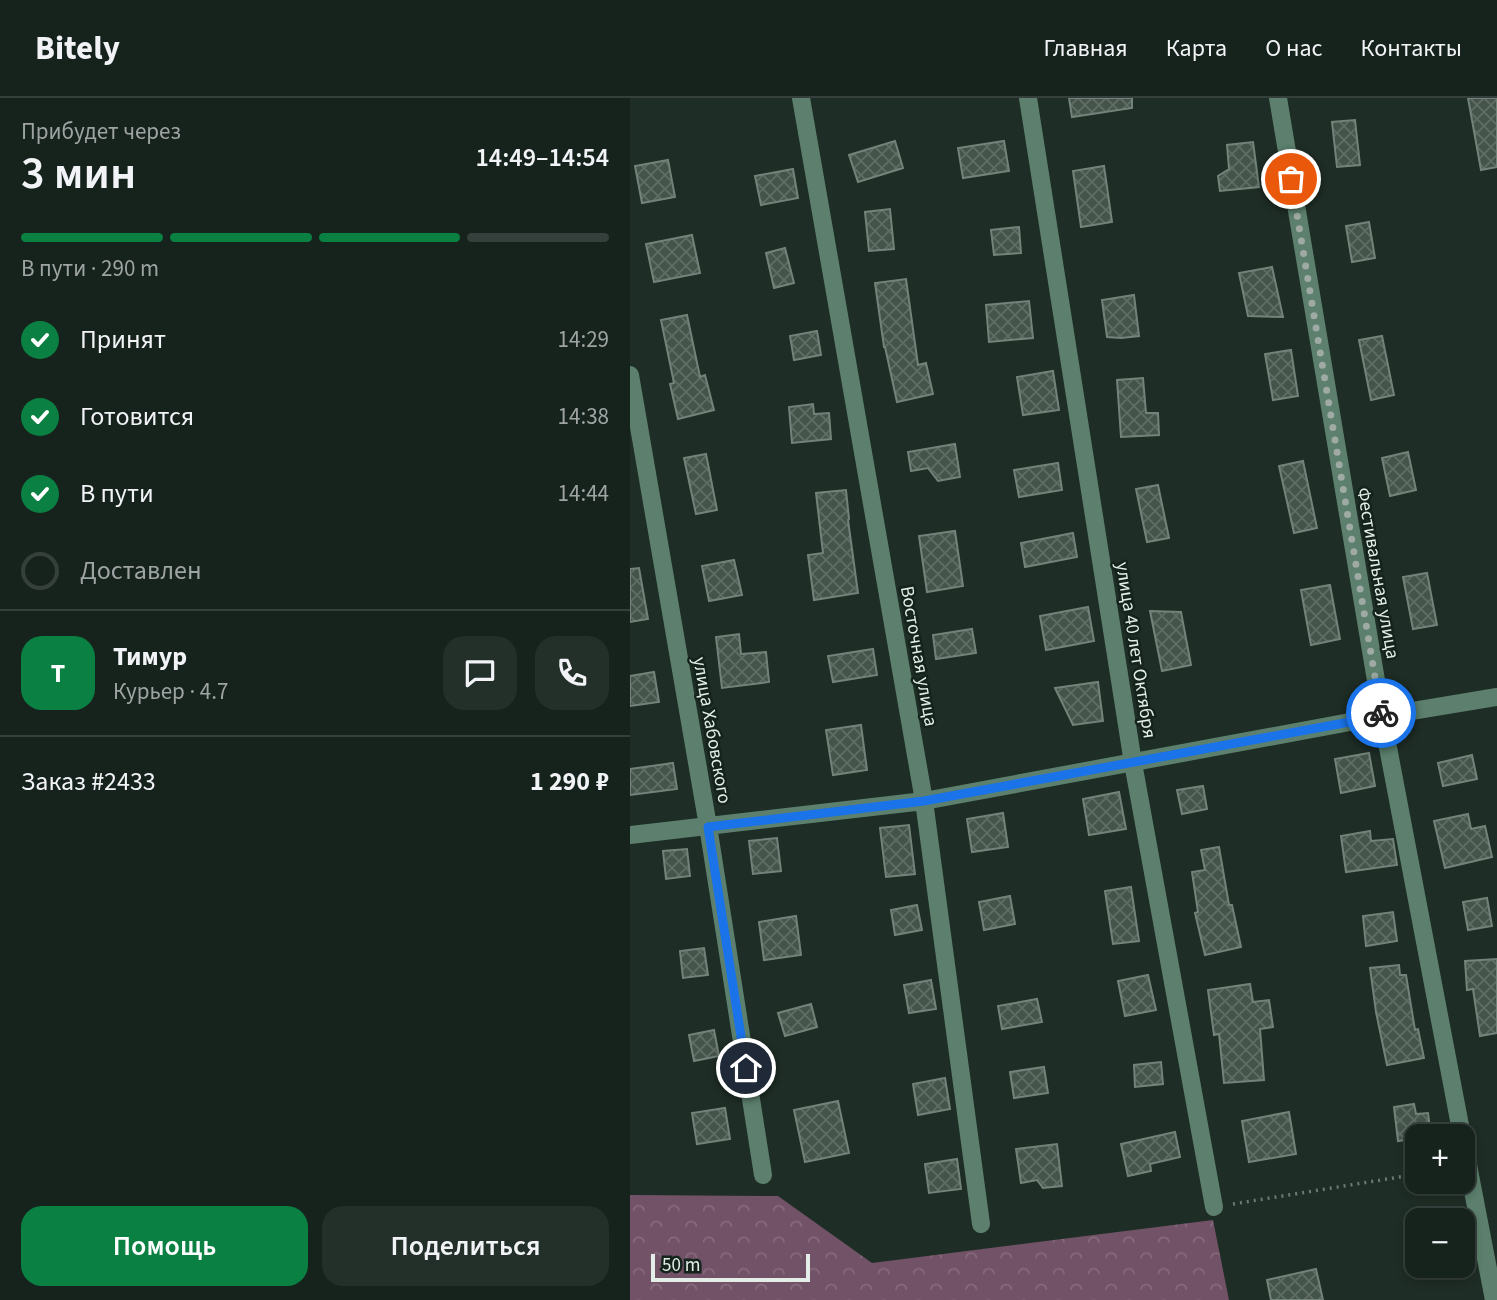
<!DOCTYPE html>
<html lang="ru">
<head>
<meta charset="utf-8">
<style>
	body { margin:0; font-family:"Source Sans 3",sans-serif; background:#232f29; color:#f1f3f6; height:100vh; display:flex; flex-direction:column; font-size:26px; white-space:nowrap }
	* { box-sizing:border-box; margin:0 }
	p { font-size:23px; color:#9ea4a3 }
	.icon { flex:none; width:38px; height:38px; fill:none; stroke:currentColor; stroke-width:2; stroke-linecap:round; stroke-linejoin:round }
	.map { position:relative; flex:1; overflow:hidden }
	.side { display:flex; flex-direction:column; background:#16221c; width:630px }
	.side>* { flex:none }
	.buttons { position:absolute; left:775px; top:1026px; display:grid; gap:14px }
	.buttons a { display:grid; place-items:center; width:70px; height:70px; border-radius:14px; background:#16221c; box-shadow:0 4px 10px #0003,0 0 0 2px #353f3b; font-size:35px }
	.scale { position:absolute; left:21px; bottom:18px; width:159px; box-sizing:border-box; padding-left:7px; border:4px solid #e4eee8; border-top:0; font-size:19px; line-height:24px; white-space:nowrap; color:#e4eee8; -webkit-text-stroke:5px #14231b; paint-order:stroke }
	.pin { position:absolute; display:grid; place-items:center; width:60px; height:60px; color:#fff; margin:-30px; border:4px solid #fff; border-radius:50%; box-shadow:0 2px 7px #0007 }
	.courier { position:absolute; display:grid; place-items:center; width:70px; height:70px; margin:-35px; border:5px solid #1a73e8; border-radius:50%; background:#fff; color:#222; box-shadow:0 2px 9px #0007 }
	.overview em { font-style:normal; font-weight:600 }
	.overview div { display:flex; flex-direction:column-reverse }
	.overview { display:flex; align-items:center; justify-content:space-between; height:119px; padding:0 21px }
	h1 { font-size:46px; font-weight:600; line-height:52px }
	.bar { display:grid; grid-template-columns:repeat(4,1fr); gap:10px 7px; align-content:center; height:84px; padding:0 21px }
	.bar i { height:9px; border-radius:5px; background:#353f3b }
	.bar .active { background:#0b8043 }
	.bar p { grid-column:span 4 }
	.line { display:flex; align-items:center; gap:18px; padding:0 21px; border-top:2px solid #353f3b }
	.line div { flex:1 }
	.round { display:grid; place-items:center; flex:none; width:74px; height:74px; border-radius:21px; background:#232f29 }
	ol { padding:0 21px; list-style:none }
	li { display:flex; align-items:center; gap:21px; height:77px }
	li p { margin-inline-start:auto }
	li .icon { padding:7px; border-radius:50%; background:#0b8043; color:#fff; stroke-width:4 }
	li:last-child { color:#9ea4a3 }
	li i { width:38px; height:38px; border:4px solid #353f3b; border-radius:50% }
	.cta { display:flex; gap:14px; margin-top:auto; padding:14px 21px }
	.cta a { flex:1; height:80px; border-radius:21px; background:#0b8043; color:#fff; font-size:28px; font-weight:600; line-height:80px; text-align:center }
	.cta a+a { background:#232f29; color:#f1f3f6 }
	header { display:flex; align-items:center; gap:42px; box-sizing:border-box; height:98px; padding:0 35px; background:#16221c; border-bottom:2px solid #353f3b }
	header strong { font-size:33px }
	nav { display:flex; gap:38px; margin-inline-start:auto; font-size:24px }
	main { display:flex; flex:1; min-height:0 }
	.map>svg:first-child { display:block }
</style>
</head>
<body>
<header>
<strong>Bitely</strong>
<nav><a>Главная</a><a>Карта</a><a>О нас</a><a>Контакты</a></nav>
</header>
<main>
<section class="side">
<div class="overview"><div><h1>3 мин</h1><p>Прибудет через</p></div><em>14:49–14:54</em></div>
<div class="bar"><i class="active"></i><i class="active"></i><i class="active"></i><i></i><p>В пути · 290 m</p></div>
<ol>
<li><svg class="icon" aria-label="check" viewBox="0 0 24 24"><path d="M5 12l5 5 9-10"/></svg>Принят<p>14:29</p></li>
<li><svg class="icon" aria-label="check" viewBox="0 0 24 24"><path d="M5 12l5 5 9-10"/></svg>Готовится<p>14:38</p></li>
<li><svg class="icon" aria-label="check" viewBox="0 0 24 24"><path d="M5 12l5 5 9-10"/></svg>В пути<p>14:44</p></li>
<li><i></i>Доставлен</li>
</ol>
<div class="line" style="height:126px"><b class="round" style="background:#0b8043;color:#fff">Т</b><div><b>Тимур</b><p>Курьер · 4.7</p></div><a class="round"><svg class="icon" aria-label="chat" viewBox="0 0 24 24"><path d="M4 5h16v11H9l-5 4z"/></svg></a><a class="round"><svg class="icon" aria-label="phone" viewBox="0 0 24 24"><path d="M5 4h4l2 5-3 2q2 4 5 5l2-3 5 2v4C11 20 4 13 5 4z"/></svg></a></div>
<div class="line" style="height:91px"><div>Заказ #2433</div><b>1 290 ₽</b></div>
<div class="cta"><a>Помощь</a><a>Поделиться</a></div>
</section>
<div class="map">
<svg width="867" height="1202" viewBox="0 0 867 1202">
	<defs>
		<pattern id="forest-crowns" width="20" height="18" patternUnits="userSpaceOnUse" patternTransform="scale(1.75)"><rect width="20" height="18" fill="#725266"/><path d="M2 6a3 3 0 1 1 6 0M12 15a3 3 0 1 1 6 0" fill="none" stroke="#866b7c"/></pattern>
		<pattern id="building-cross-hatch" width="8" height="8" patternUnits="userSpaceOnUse" patternTransform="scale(1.75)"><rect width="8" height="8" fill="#44544b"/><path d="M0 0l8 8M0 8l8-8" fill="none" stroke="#5f6d65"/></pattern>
	</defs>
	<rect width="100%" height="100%" fill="#1e2d25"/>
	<path fill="url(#forest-crowns)" d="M0,1097L148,1098L242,1165L583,1122L599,1202H0Z"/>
	<path fill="url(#building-cross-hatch)" stroke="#728379" stroke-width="2" d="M439,0H502V10L442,19Z
		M838,0H867V69L851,72Z
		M725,22L730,67L707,69L702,24Z
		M265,43L273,70L228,84L219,57Z
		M374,43L379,73L333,80L328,50Z
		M623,44L629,89L590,93L588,78L599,71L597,47Z
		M38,62L45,99L12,105L5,68Z
		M474,68L482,124L451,129L443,73Z
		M163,71L168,100L131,107L125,78Z
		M260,111L264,151L239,153L235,114Z
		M739,124L745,160L722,164L716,128Z
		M389,129L391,155L364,157L361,132Z
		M62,137L70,175L24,184L16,146Z
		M155,150L164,185L144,190L136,155Z
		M642,169L653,219L618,218L609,175Z
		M276,181L288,267L296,265L303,296L267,304L255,249H254L245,185Z
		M504,197L509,238L491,240L477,239L472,202Z
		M399,203L403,240L359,244L356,207Z
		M57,217L70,279L75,277L84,312L48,321L40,286L44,285L31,222Z
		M187,233L191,257L164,262L160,238Z
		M752,238L764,297L741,302L729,242Z
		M661,252L668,298L643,302L635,256Z
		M423,273L429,312L393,317L387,279Z
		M513,280L516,315H528L529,337L491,339L487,282Z
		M183,306L184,316L199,315L201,341L162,345L159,309Z
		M325,346L330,379L308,383L298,370L281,373L278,354Z
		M778,354L786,392L760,398L752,360Z
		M76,356L87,412L66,416L54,360Z
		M673,363L687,430L664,435L649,368Z
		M428,365L432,392L389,399L384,372Z
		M528,387L539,440L517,444L506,391Z
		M216,392L219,421L218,422L228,495L184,502L178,457L193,455L186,395Z
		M325,433L333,488L297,494L289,438Z
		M443,435L447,459L395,469L391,445Z
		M104,462L112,497L79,503L72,468Z
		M9,470L18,521L0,524V471Z
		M797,475L807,527L783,531L773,479Z
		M700,487L710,541L681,547L671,492Z
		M458,509L464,543L416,552L410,518Z
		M520,513L551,514L561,567L532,573Z
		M342,531L346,555L306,561L303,537Z
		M109,536L111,556L136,554L139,584L92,590L86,539Z
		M243,551L247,577L203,584L198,558Z
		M24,574L29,604L0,608V578Z
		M468,584L473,623L443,627L425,590Z
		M231,627L237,672L203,677L196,632Z
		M739,655L745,688L711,695L705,661Z
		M842,657L847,681L813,688L808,665Z
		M43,665L47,691L0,697V671Z
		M573,688L577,711L552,716L547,692Z
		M489,694L496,731L459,737L453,701Z
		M373,715L378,749L342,754L337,721Z
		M838,716L841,731L855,728L862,759L815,770L804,723Z
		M279,727L285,776L256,779L250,730Z
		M740,733L741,743L763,741L767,767L716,774L711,738Z
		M147,740L151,773L123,776L119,743Z
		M589,749L599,807H602L611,849L575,857L565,815L568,814L562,774L575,772L571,752Z
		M57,751L60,778L36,781L33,753Z
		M501,789L509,843L483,846L475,793Z
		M380,798L385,826L354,832L349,804Z
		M857,800L862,828L838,832L833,804Z
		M287,807L292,832L265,837L261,812Z
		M763,814L767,843L736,848L733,818Z
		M166,818L171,857L134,862L129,824Z
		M74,850L78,877L53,880L50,853Z
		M867,861V935L850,938L843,891L837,892L835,863Z
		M769,867L770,877H776L785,932L788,931L794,960L757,967L746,914L740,870Z
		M518,877L526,912L495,918L488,883Z
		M301,882L306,911L279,915L274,887Z
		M620,886L623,904L639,902L643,929L630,931L634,982L594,985L589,936L584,937L578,892Z
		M407,901L412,924L372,931L368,908Z
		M181,906L187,929L155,938L148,915Z
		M84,932L89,958L64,963L59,937Z
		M531,964L533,986L505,989L504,967Z
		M414,969L418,995L384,1000L380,974Z
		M315,980L320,1011L288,1017L283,986Z
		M208,1003L219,1055L175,1064L164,1012Z
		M784,1006L786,1016L798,1015L801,1038H788V1040L768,1043L764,1009Z
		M95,1010L100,1041L67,1046L62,1015Z
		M659,1014L666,1056L619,1064L612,1023Z
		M545,1034L550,1059L520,1066L521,1073L498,1078L491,1046Z
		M427,1046L432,1088L413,1090L407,1082L391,1085L386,1051Z
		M327,1061L331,1091L299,1095L295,1066Z
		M686,1171L693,1202H641L637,1182Z"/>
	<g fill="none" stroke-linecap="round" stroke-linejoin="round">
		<path stroke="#6d7a73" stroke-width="3.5" stroke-dasharray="2 5" stroke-linecap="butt" d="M603,1106L788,1076"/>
		<path stroke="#5c806d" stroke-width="18" d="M171,0L294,703L351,1126
			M398,0L503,665L584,1109
			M648,0L752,618L832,1038
			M0,277L78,728L133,1077
			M0,737L294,703L752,618L867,599
			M833,1041L864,1202"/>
	</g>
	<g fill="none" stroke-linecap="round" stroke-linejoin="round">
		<path stroke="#9faaa4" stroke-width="7" stroke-dasharray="0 12.6" d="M661,81L751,615"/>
		<path stroke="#1a73e8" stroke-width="9" d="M116,970L78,729L294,703L752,618L751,615"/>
	</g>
	<g text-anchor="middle" stroke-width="5" stroke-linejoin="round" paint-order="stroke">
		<g font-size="19" fill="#e4eee8" stroke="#14231b">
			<text transform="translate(749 475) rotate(80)" y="7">Фестивальная улица</text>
			<text transform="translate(507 552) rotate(81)" y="7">улица 40 лет Октября</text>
			<text transform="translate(290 558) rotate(80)" y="7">Восточная улица</text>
			<text transform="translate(83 632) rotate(80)" y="7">улица Хабовского</text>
		</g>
	</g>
</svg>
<div class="buttons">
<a>+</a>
<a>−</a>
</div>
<div class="scale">50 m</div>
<div class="pin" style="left:661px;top:81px;background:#ea580c"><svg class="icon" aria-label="bag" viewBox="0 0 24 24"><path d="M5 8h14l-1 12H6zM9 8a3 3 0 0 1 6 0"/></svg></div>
<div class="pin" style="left:116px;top:970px;background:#1f2937"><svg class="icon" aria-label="home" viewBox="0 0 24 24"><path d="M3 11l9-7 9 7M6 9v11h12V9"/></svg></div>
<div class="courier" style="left:751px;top:615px"><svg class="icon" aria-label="bike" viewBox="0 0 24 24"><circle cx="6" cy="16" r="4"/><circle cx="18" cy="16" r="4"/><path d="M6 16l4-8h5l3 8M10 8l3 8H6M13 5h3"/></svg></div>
</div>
</main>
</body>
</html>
